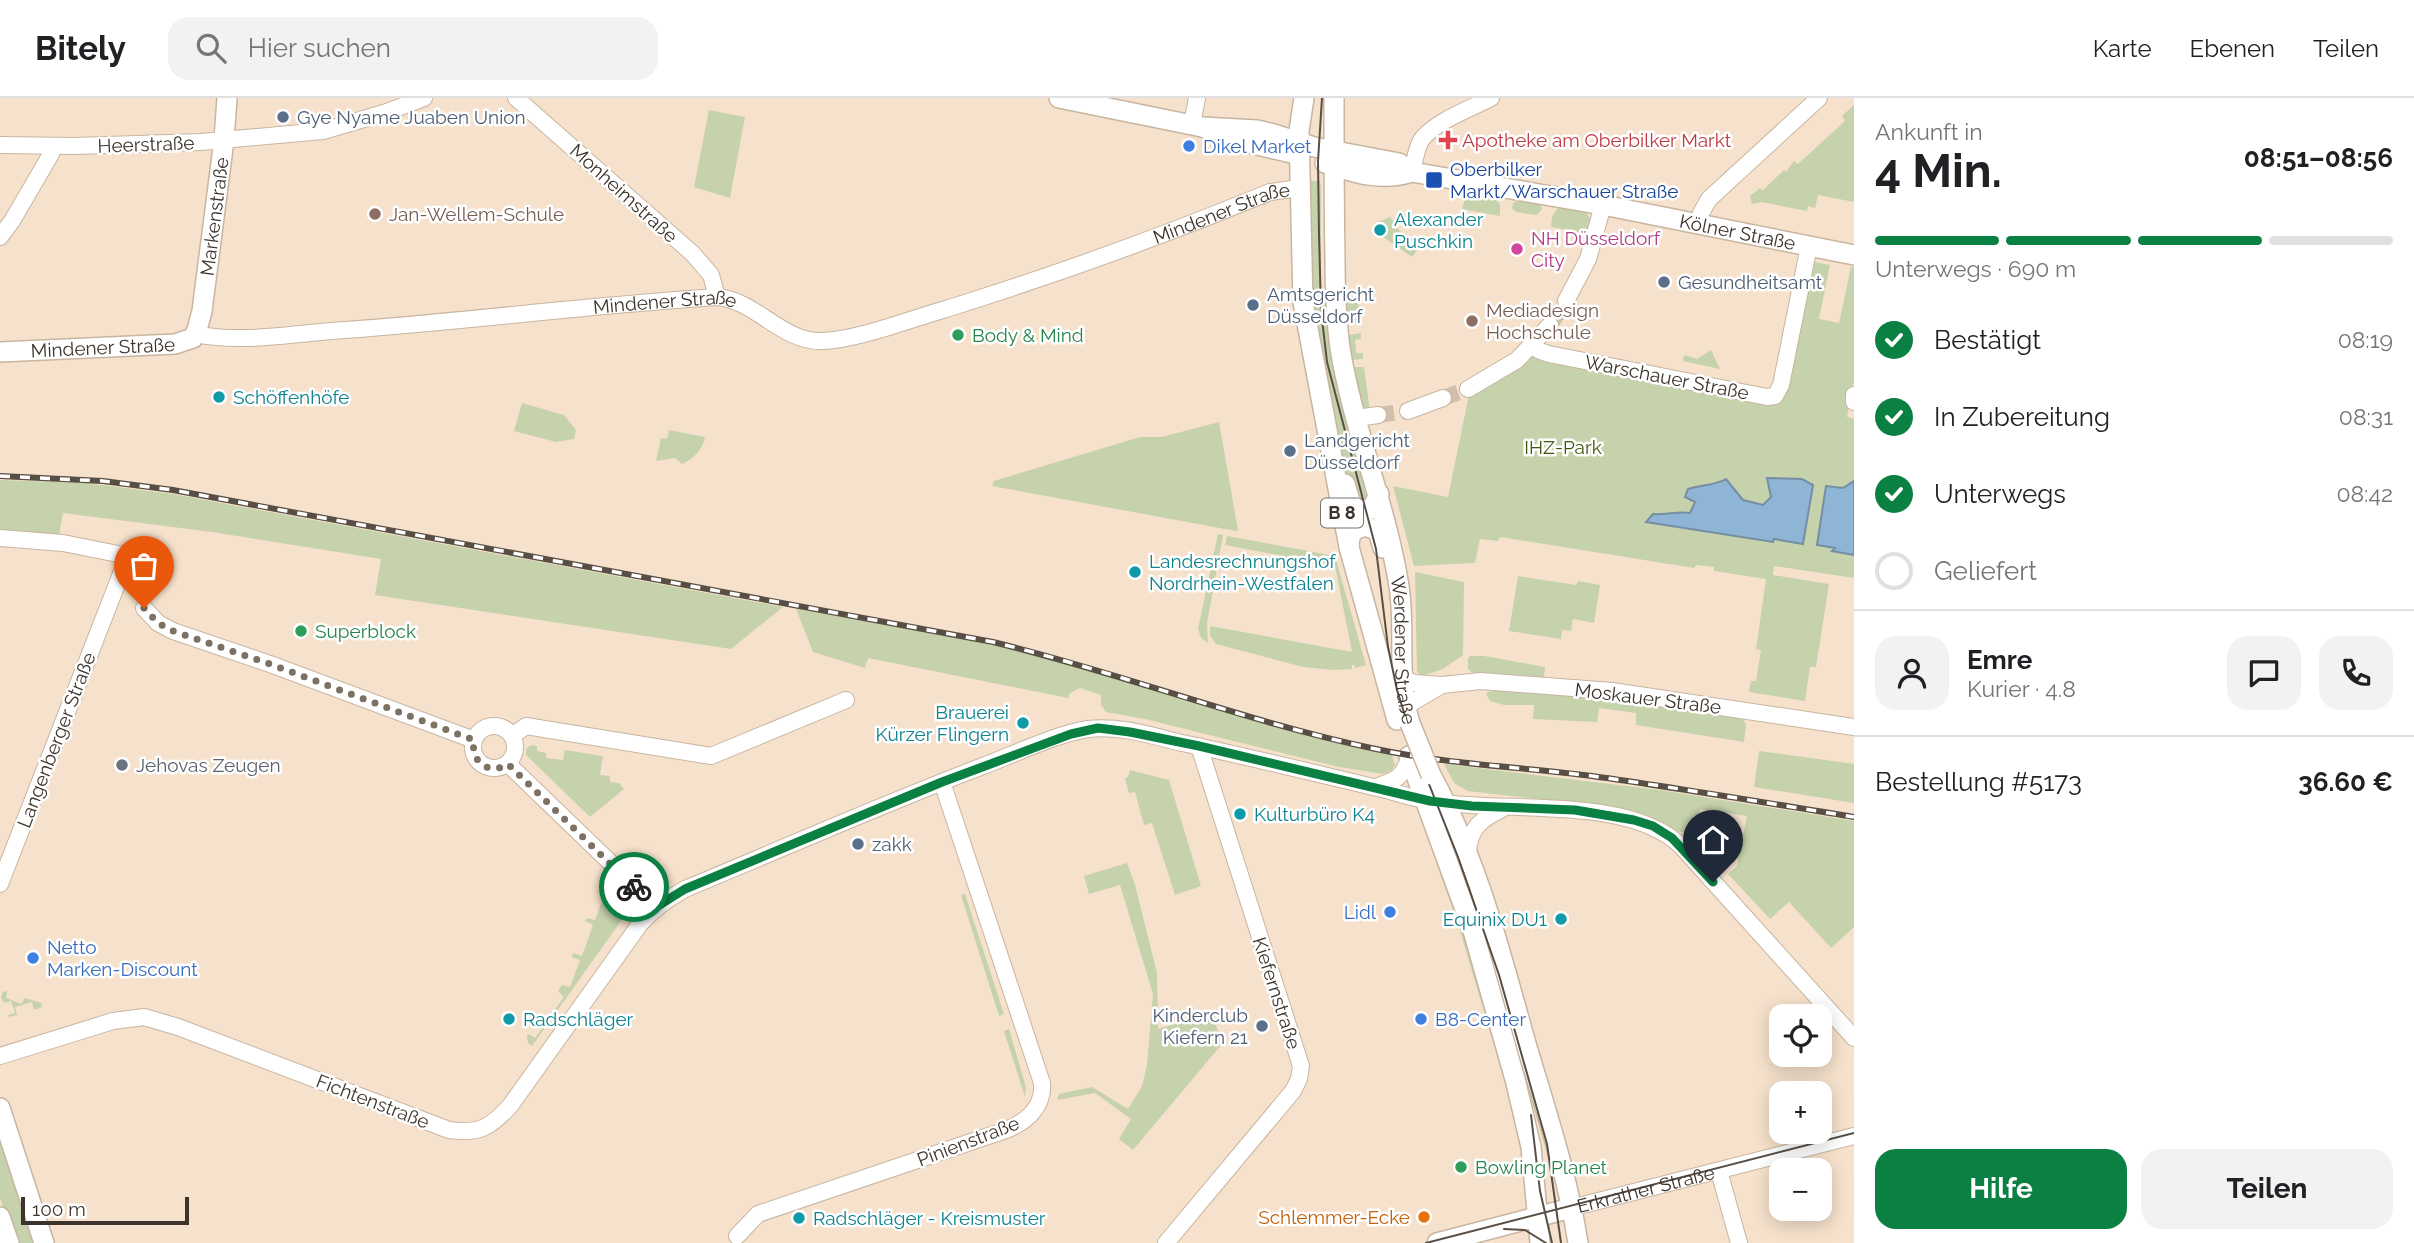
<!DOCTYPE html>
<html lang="de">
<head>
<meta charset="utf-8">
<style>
	body { margin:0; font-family:Raleway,sans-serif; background:#f2f2f2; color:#202124; height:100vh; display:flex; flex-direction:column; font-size:26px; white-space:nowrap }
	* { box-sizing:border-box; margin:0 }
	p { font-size:23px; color:#757577 }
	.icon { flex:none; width:38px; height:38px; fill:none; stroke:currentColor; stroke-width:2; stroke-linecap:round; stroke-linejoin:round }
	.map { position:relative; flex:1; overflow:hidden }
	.sheet { display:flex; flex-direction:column; background:#fff; width:560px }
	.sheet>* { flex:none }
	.fabs { position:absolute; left:1769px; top:906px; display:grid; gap:14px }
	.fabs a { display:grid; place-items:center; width:63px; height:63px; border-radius:14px; background:#fff; box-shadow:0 4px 18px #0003; font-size:35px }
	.scale { position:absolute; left:21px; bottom:18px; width:168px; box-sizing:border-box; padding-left:7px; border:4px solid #3c342c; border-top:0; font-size:19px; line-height:24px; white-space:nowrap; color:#3c342c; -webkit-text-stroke:5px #fff; paint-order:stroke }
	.pin { position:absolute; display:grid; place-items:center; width:60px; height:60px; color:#fff; margin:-72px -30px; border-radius:50% 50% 50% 0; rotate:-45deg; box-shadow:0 0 7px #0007 }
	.pin .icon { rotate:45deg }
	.courier { position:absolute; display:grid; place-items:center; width:70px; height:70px; margin:-35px; border:5px solid #0b8043; border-radius:50%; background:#fff; color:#222; box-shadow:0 2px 9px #0007 }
	.headline em { font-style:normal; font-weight:700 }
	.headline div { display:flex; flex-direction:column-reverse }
	.headline { display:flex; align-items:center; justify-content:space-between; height:119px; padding:0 21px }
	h1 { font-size:46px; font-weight:700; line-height:52px }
	.bar { display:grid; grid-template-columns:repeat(4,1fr); gap:10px 7px; align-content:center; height:84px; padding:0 21px }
	.bar i { height:9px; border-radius:5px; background:#e0e0e0 }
	.bar .current { background:#0b8043 }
	.bar p { grid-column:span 4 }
	.line { display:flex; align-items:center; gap:18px; padding:0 21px; border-top:2px solid #e0e0e0 }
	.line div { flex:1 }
	.round { display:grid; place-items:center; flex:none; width:74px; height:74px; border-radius:21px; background:#f2f2f2 }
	ol { padding:0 21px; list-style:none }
	li { display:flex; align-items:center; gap:21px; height:77px }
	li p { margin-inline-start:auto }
	li .icon { padding:7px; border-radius:50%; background:#0b8043; color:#fff; stroke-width:4 }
	li:last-child { color:#757577 }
	li i { width:38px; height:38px; border:4px solid #e0e0e0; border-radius:50% }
	.button { display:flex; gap:14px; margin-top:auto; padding:14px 21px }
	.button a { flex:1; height:80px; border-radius:21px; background:#0b8043; color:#fff; font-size:28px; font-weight:700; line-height:80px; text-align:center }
	.button a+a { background:#f2f2f2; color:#202124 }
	header { display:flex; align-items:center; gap:42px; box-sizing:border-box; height:98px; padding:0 35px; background:#fff; border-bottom:2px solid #e0e0e0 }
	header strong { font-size:33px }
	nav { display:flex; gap:38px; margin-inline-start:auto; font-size:24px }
	.search { width:490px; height:63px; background:#f2f2f2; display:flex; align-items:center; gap:18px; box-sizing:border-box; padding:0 24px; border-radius:21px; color:#757577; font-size:26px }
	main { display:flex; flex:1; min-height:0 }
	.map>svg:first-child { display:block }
</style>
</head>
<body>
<header>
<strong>Bitely</strong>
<div class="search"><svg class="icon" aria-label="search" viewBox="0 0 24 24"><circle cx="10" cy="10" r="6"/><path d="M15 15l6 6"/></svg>Hier suchen</div>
<nav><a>Karte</a><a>Ebenen</a><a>Teilen</a></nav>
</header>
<main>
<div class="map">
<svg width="1854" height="1145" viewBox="0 0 1854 1145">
	<rect width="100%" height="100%" fill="#f6e2cc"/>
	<path fill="#c5d2ac" d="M1854,7V104L1818,97L1815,110L1808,108L1807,113L1762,104L1752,106L1750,98L1760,90L1763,92L1784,72L1786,74L1794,63L1798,66L1845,23L1842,18Z
		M709,12L745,19L730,100L694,89Z
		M1311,83H1320L1321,90V193L1312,194Z
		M1466,98L1495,100L1500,106V118L1462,111Z
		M1517,103L1540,106L1542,111L1537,117L1516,114L1512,110L1513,105Z
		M1559,108C1580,112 1594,109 1590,136L1551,129L1552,118Z
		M1390,119L1409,146L1417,152L1412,159L1373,132L1378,124Z
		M1810,163L1830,167L1819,221L1839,225L1851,169H1854V282L1847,319L1854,321V480L1774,468L1773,477L1829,486L1816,569H1810L1805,603L1749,594L1751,583H1756L1761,552L1756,551L1766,481L1714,473V469L1696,467L1694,470L1500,439L1498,443L1480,441L1475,465L1414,468L1393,388L1448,399L1470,292L1529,258L1778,306Z
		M1344,203H1358L1360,226L1351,227L1347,224Z
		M1328,206L1373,397L1368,405L1367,399L1356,402L1350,394L1309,208Z
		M1361,235V241L1355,242L1356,255H1363V261L1352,262L1348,237Z
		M1711,252L1720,271L1683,263L1684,257L1697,261Z
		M1355,269H1364L1370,313L1360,308L1352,272Z
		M522,305L564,317L576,332L574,341L556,344L514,333Z
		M1219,324L1238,432L1236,433L992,388L994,383L1140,339H1162Z
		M669,332L705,339C702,353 694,360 682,366L675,360L656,363L661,340L667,341Z
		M0,382L86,385L173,396L783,509L731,551L375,497L381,461L212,434L63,415L59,437L0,432Z
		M1218,436L1223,437L1207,525L1208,545L1201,540L1198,531Z
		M1227,438L1335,458L1366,567L1355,570V567H1352V571L1333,572L1303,569L1216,546L1210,538V528L1352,554L1335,468L1225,447Z
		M1415,474L1464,484L1463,557L1443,571L1422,578L1417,574Z
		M1518,478L1576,487L1578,483L1600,487L1594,525L1573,521L1571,533L1562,532L1561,541L1509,533Z
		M796,511L993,546L1103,576L1307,638L1392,657L1395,667L1392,672L1383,676L1339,669L1145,621L1106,614L1101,607V597L1080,590L1070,595L1068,600L868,560L865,570L813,554Z
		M1470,558H1484L1545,569L1544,579L1472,575L1468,571V561Z
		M1496,592L1638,603L1741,619L1746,626L1744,644L1636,627V615L1599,610L1597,624L1533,621L1534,607H1504L1490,603L1486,596L1488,594Z
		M531,647L537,648V653L546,655V660L563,662L565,652L603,658L600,677L610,678V684L619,685L624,691L590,719L526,657V651Z
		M1759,653L1854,666V705L1754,689Z
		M1444,666L1660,692L1854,723V829L1831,850L1789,804L1770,821L1728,776L1737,768L1747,718L1700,711L1694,737L1676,733L1649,718L1625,711L1468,693L1454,685Z
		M1130,672L1169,682L1201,788L1175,797L1152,725L1144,727L1135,694L1129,695L1125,680L1128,679Z
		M1433,749C1461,821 1482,895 1504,970L1501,971L1458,826L1431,750Z
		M1127,765L1135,787L1157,875L1158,931L1212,915L1222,946L1133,1052L1119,1041L1131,1021L1095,995L1057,1002L1059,996L1092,989L1128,1011L1142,988L1147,967L1153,896L1120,787L1089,796L1084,778Z
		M607,779L619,781L629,793L622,799L631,809L532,948L528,945L527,938L528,936L535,940L564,899L558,893L562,887L570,889L580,862L572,859L573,855L582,858L593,827L585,823L587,820L595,822L606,792L599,788Z
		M965,796L1004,916L999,918L961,797Z
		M7,893L6,900L21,906L25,900L41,905L42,909L34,912L32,904L15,909L17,917L9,919L8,917L15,915L11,903L4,905L1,899L3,894Z
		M1009,931L1026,989L1025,999L1004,933Z
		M0,1034L36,1145H15L0,1100Z"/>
	<path fill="#8fb5d6" stroke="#768ea3" stroke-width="2" d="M1767,380L1802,381L1813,387L1803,446L1774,441L1773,444L1646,424L1653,416C1666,417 1678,413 1690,415L1695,404L1685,399L1688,391C1700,387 1717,387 1726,381L1743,402L1763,407L1771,399Z
		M1854,383V457L1832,453L1835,450L1817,447L1826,388L1843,390Z"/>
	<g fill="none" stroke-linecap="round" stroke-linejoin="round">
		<path stroke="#d1bfac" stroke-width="16" stroke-dasharray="16 8" stroke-linecap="butt" d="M1550,227L1566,203
			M1443,300L1468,291
			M1378,317L1408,313"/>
		<defs>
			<g id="minor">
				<path d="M516,0L693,156L711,177L717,199"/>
				<path d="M1192,26L1197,0"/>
				<path d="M0,47L74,48L201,44L323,33L384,15L424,0"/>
				<path d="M1412,74C1415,63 1416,49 1422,41C1436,23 1472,10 1491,0"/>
				<path d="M1699,126L1701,115L1709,101L1819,0"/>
				<path d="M0,139L12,123L51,56L52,48"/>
				<path d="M1566,203L1588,161L1603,107"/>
				<path id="s1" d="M196,236C242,246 297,235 345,232C469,223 592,207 717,199C756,202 782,245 823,243C857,242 911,221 946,211C1055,177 1163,138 1270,94L1299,90"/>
				<path d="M1533,248L1540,253L1549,256L1767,299L1775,298L1781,287L1809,148"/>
				<path d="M1468,291L1517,262L1550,227"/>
				<path d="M1854,297V304"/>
				<path d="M1408,313L1443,300"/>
				<path d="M1357,320L1378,317"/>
				<path d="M0,440L63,445L128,458L0,786"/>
				<path d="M144,510L158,525L173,533L270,566L474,642"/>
				<path d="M1403,580L1414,585L1442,587L1481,583L1612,593L1854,629"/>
				<path d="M1406,608L1442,587"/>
				<circle cx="494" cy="649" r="21"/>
				<path d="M512,638L526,628L711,658L846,602"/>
				<path d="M508,666L618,772L653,811"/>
				<path d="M1376,689C1394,683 1405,679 1409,658"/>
				<path d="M1468,753C1470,730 1481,721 1502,711"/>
				<path d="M0,958L113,923L144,919L178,929L449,1032C479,1036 490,1030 510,1008L640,826C653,811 667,801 685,791C784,750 883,706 983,668C1015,656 1056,636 1088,631C1119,627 1153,638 1182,645C1246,658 1310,674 1373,689C1392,693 1411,700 1430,703C1501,716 1628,696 1681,748L1854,940"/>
				<path d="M1719,1073L1739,1145"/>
				<path id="s2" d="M1571,1110L1854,1038"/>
				<path d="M737,1138L758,1116L1006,1032C1026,1024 1044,1009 1042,985L942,684"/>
				<path d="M1166,1145L1293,993L1299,981L1301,968L1199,648"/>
			</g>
			<g id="major">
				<path d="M1059,0L1202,29L1253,46L1296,56"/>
				<path d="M1304,0L1299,33L1303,204L1349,449L1397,622"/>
				<path id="s3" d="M1334,0C1334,53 1334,106 1335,160C1335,190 1336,220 1340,250C1353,330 1386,407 1399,488C1406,533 1396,581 1410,625"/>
				<path id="s4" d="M1202,29L1257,32L1274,36L1314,49L1399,65L1412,74L1603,107L1854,157"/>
				<path d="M1325,65C1354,75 1382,84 1412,74"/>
				<path id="s5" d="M0,254L175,246L193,240L197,232L202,213L224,42L227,0"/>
				<path d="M1345,386L1350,403L1358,412L1372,411L1379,396"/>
				<path d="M1349,449L1350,439L1354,432L1365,428L1378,433L1383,450"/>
				<path d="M1409,658L1474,836L1516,985L1531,1049L1540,1145"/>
				<path d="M1431,677C1479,765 1500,854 1527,949C1546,1013 1568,1079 1578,1145"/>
				<path d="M0,1010L44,1145"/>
				<path d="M0,1119L9,1145"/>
				<path d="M1437,1145L1571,1110"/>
			</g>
		</defs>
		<use href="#minor" stroke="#c8b5a0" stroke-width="18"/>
		<use href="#major" stroke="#c8b5a0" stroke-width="22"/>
		<use href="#minor" stroke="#fff" stroke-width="16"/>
		<use href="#major" stroke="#fff" stroke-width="19"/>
		<path stroke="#584e44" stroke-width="2" d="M1322,0L1318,63L1319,136L1321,212L1327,264L1376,451L1388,549L1397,592L1417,656L1458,759L1499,877L1547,1046L1561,1145
			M1531,1017L1540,1093L1552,1145
			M1504,1131L1525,1132L1546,1145
			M1426,1145L1854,1035"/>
		<defs>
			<path id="rail" d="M0,378L103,383L173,392L993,544C1122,575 1246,624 1376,651C1447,666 1520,669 1592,678C1679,690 1767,705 1854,719"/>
		</defs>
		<use href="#rail" stroke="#584e44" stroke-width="6"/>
		<use href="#rail" stroke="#fff" stroke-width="3.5" stroke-dasharray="10" stroke-linecap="butt"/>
		<defs>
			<path id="major-bridge" d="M1410,625L1431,677"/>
		</defs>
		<use href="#major-bridge" stroke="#c8b5a0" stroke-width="22" stroke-linecap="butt"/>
		<use href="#major-bridge" stroke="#fff" stroke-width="19"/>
	</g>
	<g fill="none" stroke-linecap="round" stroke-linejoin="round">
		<path stroke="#7d7164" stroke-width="7" stroke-dasharray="0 12.6" d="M144,510L158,525L173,533L270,566L474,642C470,664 489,678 508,666L634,789"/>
		<path stroke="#0b8043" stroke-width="9" d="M634,789L653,811L685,791L942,684L1071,636L1098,630L1130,634L1199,648L1430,703L1472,708L1575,712L1634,722L1653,728L1672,740L1713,784"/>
	</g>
	<g fill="#5c6f8a" stroke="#fff" stroke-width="2.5">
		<circle cx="283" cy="19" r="7"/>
		<circle cx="1664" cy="184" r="7"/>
		<circle cx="1253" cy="207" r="7"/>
		<circle cx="1290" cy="353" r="7"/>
		<circle cx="858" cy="746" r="7"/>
		<circle cx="1262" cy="928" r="7"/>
	</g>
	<path fill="#e0444e" stroke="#fff" stroke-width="2.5" d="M1444.5 31.5h7v7h7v7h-7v7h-7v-7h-7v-7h7z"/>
	<g fill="#3f7fe0" stroke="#fff" stroke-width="2.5">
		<circle cx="1189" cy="48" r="7"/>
		<circle cx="1390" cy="814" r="7"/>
		<circle cx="33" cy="860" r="7"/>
		<circle cx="1421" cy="921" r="7"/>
	</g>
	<rect fill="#1a4fb4" stroke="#fff" stroke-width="2.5" x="1425" y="73" width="18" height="18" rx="3.5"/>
	<g fill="#8d6e63" stroke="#fff" stroke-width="2.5">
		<circle cx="375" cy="116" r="7"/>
		<circle cx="1472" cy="223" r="7"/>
	</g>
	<g fill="#0f9aa8" stroke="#fff" stroke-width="2.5">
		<circle cx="1380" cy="132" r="7"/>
		<circle cx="219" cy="299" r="7"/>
		<circle cx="1135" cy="474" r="7"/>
		<circle cx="1023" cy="625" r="7"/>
		<circle cx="1240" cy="716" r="7"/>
		<circle cx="1561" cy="821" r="7"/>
		<circle cx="509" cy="921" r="7"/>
		<circle cx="799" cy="1120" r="7"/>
	</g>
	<circle fill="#d1479c" stroke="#fff" stroke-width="2.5" cx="1517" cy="151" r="7"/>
	<g fill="#2e9e5b" stroke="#fff" stroke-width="2.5">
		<circle cx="958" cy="237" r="7"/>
		<circle cx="301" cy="533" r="7"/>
		<circle cx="1461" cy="1069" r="7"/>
	</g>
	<circle fill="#6b7280" stroke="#fff" stroke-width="2.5" cx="122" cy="667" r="7"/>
	<circle fill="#e8710a" stroke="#fff" stroke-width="2.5" cx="1424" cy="1119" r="7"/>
	<g text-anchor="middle" stroke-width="5" stroke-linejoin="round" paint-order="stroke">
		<rect fill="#fff" stroke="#76716b" stroke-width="2" x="1321" y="400.5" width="42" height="29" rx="5"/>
		<g font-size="18" font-weight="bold" fill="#3c342c">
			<text x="1342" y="421">B 8</text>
		</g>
		<g font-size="19" fill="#4e5e75" stroke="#fff" text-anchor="start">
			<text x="297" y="26">Gye Nyame Juaben Union</text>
			<text x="1678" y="191">Gesundheitsamt</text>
			<text x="1267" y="203">Amtsgericht<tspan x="1267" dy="22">Düsseldorf</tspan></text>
			<text x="1304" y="349">Landgericht<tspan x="1304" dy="22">Düsseldorf</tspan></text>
			<text x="872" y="753">zakk</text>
			<text x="1248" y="924" text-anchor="end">Kinderclub<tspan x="1248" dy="22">Kiefern 21</tspan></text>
		</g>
		<g font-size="19" fill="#be3a42" stroke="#fff" text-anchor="start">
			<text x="1462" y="49">Apotheke am Oberbilker Markt</text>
		</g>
		<g font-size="19" fill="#3c342c" stroke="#fff">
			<text transform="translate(146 46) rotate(-2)" y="7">Heerstraße</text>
			<text transform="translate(624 95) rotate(42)" y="7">Monheimstraße</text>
			<text dy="7" stroke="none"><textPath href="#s1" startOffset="1059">Mindener Straße</textPath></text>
			<text dy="7" stroke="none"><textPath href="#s5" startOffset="318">Markenstraße</textPath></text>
			<text dy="7" stroke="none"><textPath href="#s4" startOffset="548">Kölner Straße</textPath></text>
			<text dy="7" stroke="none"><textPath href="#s1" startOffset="471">Mindener Straße</textPath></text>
			<text dy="7" stroke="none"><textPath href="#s5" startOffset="103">Mindener Straße</textPath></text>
			<text transform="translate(1667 279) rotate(11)" y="7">Warschauer Straße</text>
			<text dy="7" stroke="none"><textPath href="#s3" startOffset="560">Werdener Straße</textPath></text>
			<text transform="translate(1648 600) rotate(7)" y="7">Moskauer Straße</text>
			<text transform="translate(56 642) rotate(-69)" y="7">Langenberger Straße</text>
			<text transform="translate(1277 895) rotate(72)" y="7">Kiefernstraße</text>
			<text transform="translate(373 1003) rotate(21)" y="7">Fichtenstraße</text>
			<text transform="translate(968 1043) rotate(-21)" y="7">Pinienstraße</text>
			<text dy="7" stroke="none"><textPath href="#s2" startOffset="77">Erkrather Straße</textPath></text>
		</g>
		<g font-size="19" fill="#366cbe" stroke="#fff" text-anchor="start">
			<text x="1203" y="55">Dikel Market</text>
			<text x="1376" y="821" text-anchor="end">Lidl</text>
			<text x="47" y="856">Netto<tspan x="47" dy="22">Marken-Discount</tspan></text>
			<text x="1435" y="928">B8-Center</text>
		</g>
		<g font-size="19" fill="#164399" stroke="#fff" text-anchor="start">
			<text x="1450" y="78">Oberbilker<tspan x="1450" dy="22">Markt/Warschauer Straße</tspan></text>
		</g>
		<g font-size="19" fill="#785e54" stroke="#fff" text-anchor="start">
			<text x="389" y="123">Jan-Wellem-Schule</text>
			<text x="1486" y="219">Mediadesign<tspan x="1486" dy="22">Hochschule</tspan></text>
		</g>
		<g font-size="19" fill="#0d838f" stroke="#fff" text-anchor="start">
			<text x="1394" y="128">Alexander<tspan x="1394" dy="22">Puschkin</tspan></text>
			<text x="233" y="306">Schöffenhöfe</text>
			<text x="1149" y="470">Landesrechnungshof<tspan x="1149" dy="22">Nordrhein-Westfalen</tspan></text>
			<text x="1009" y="621" text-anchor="end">Brauerei<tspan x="1009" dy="22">Kürzer Flingern</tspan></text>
			<text x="1254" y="723">Kulturbüro K4</text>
			<text x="1547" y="828" text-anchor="end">Equinix DU1</text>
			<text x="523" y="928">Radschläger</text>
			<text x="813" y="1127">Radschläger - Kreismuster</text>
		</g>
		<g font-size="19" fill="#b23c85" stroke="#fff" text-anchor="start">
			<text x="1531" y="147">NH Düsseldorf<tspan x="1531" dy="22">City</tspan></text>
		</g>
		<g font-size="19" fill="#27864d" stroke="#fff" text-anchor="start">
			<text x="972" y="244">Body &amp; Mind</text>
			<text x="315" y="540">Superblock</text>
			<text x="1475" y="1076">Bowling Planet</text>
		</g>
		<g font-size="19" fill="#445612" stroke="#fff">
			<text x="1563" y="356">IHZ-Park</text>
		</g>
		<g font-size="19" fill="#5b616d" stroke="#fff" text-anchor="start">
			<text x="136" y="674">Jehovas Zeugen</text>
		</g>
		<g font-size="19" fill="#c56008" stroke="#fff" text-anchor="end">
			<text x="1410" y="1126">Schlemmer-Ecke</text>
		</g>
	</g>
</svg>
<div class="fabs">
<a><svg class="icon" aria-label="locate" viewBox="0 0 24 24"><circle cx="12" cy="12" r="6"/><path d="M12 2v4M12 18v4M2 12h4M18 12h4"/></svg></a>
<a>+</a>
<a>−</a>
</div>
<div class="scale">100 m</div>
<div class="pin" style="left:144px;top:510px;background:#ea580c"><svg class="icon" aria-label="bag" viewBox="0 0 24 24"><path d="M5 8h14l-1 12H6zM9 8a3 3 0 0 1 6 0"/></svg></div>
<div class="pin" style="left:1713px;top:784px;background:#1f2937"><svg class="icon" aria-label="home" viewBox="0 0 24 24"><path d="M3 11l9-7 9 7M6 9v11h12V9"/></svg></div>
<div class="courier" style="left:634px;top:789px"><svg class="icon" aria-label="bike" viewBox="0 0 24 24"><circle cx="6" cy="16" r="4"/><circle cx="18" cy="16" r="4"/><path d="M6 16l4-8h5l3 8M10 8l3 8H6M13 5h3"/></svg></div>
</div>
<section class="sheet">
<div class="headline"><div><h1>4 Min.</h1><p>Ankunft in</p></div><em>08:51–08:56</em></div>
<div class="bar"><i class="current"></i><i class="current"></i><i class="current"></i><i></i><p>Unterwegs · 690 m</p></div>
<ol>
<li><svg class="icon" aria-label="check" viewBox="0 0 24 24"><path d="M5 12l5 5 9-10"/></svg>Bestätigt<p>08:19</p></li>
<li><svg class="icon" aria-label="check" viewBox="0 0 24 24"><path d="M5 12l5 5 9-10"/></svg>In Zubereitung<p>08:31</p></li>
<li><svg class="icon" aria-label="check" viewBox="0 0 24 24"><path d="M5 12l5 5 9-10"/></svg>Unterwegs<p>08:42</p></li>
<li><i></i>Geliefert</li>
</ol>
<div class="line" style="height:126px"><a class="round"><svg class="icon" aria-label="person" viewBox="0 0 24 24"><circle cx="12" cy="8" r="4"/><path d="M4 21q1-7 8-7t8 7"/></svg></a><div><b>Emre</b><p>Kurier · 4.8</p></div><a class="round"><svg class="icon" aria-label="chat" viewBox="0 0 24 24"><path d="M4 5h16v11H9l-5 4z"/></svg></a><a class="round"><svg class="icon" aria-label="phone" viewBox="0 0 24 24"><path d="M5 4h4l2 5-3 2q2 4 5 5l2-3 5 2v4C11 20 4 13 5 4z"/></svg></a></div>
<div class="line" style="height:91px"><div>Bestellung #5173</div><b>36.60 €</b></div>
<div class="button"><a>Hilfe</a><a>Teilen</a></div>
</section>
</main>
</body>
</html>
